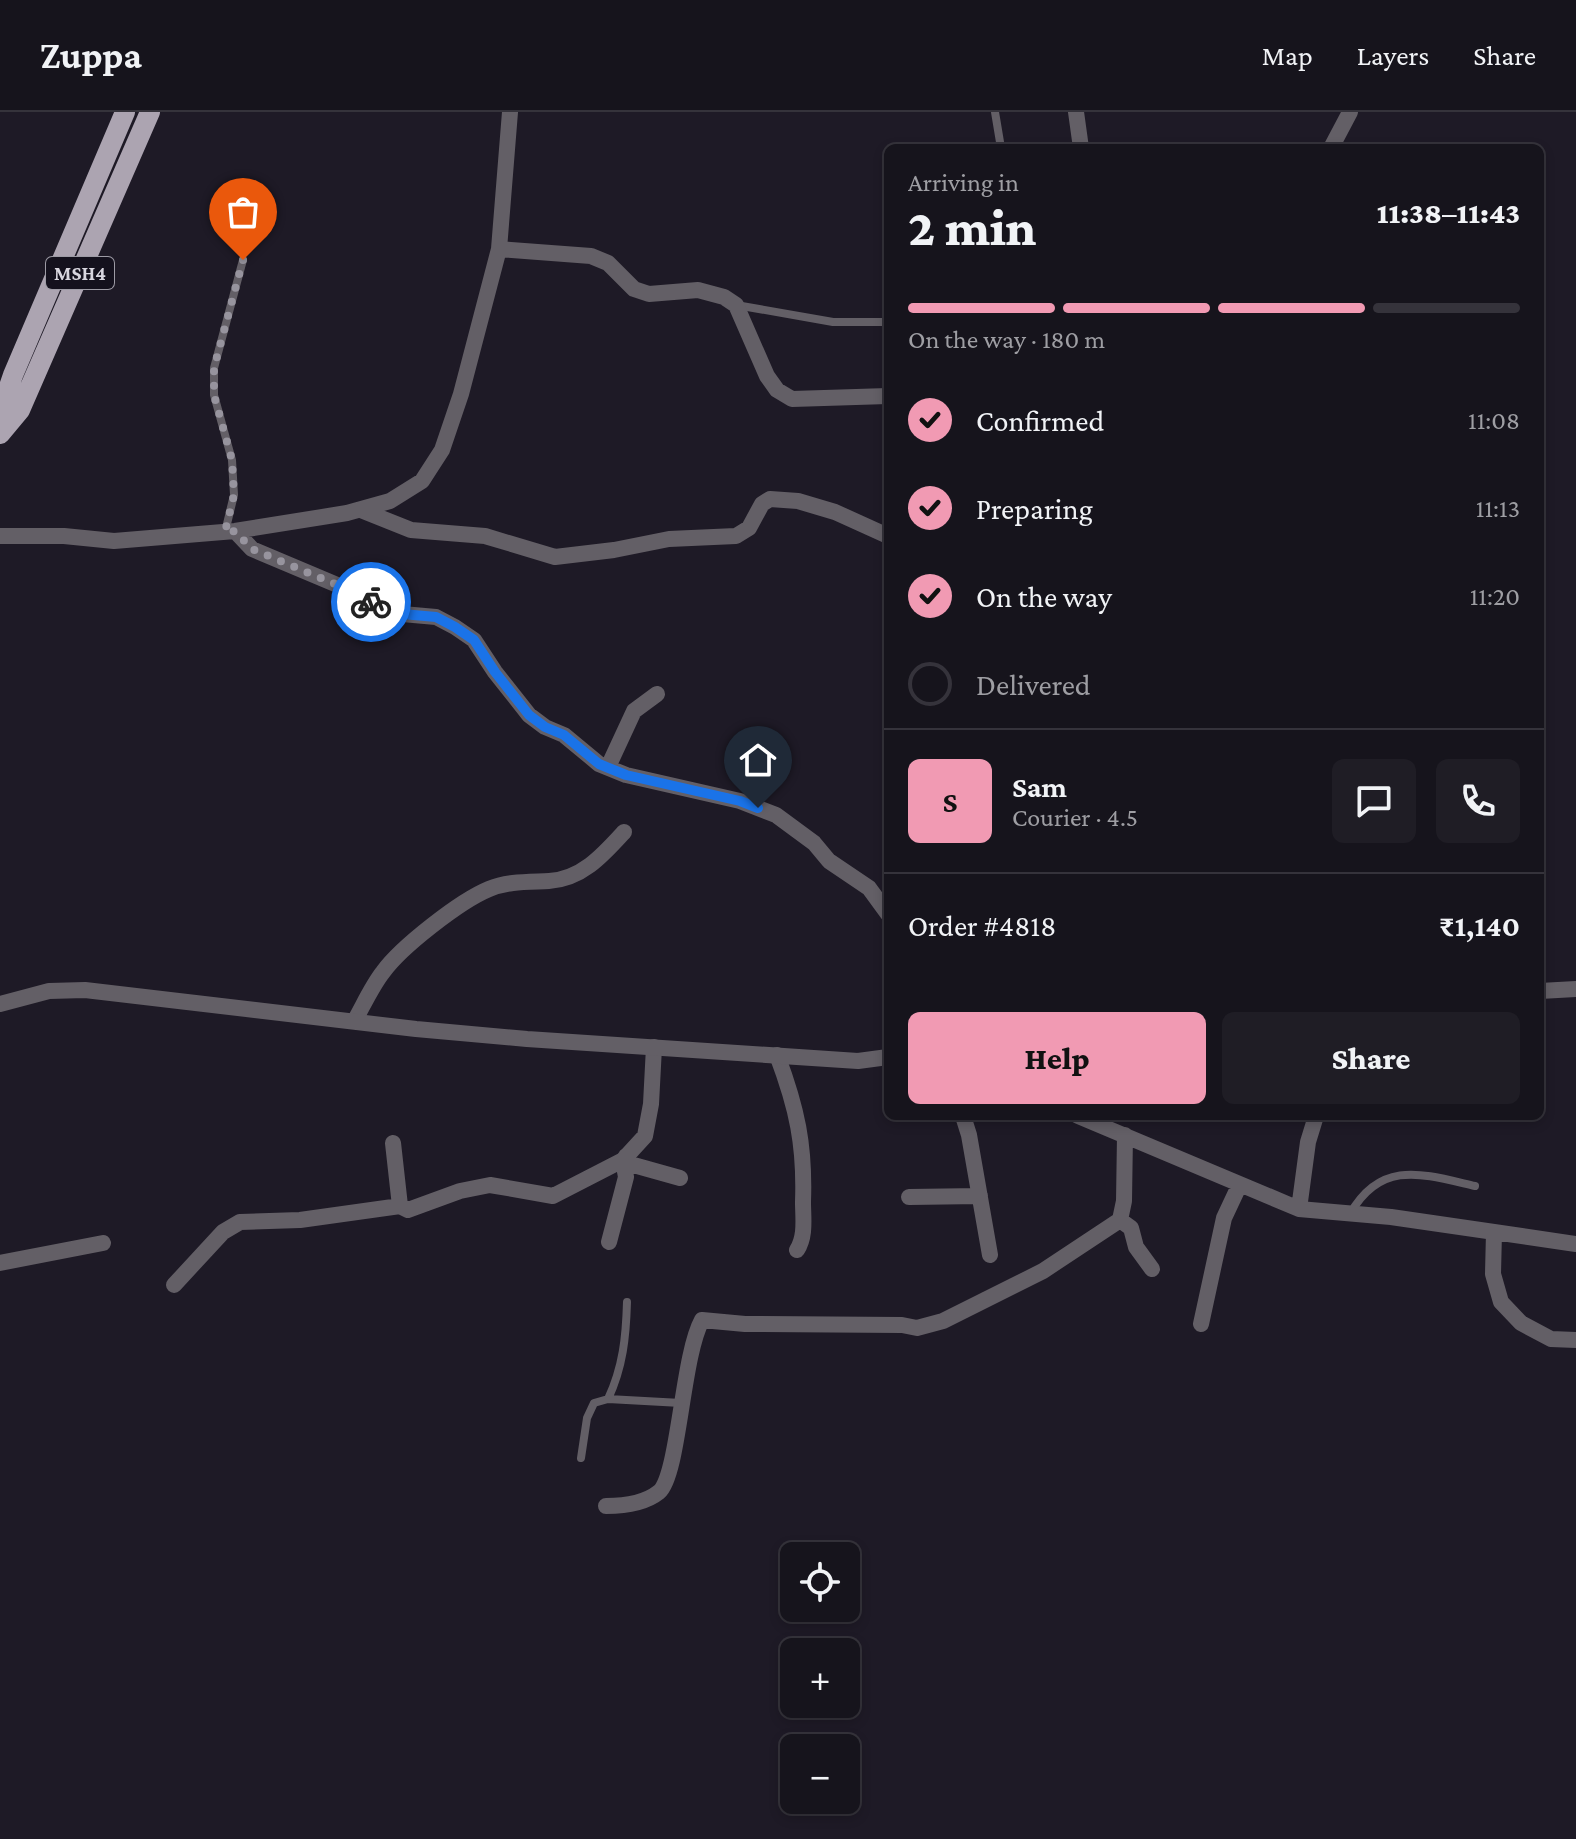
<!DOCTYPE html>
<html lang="en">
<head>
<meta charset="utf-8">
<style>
	body { margin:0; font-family:"Crimson Pro",serif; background:#1f1d25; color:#f1f3f6; height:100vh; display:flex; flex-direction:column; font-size:30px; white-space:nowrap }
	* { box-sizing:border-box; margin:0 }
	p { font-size:26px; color:#9e9ea3 }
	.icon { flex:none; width:44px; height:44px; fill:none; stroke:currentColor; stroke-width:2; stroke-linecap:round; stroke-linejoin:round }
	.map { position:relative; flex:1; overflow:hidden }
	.drawer { position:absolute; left:884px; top:32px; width:660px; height:976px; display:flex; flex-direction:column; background:#16141c; border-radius:12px; box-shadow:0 4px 12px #0003,0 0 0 2px #35333b }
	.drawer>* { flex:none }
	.fabs { position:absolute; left:780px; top:1430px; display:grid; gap:16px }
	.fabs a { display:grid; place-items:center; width:80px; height:80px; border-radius:12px; background:#16141c; box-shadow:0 4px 12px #0003,0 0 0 2px #35333b; font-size:40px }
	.pin { position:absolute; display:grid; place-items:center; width:68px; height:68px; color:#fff; margin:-82px -34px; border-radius:50% 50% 50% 0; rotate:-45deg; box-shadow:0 0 8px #0007 }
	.pin .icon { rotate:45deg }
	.courier { position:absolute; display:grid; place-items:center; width:80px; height:80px; margin:-40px; border:6px solid #1a73e8; border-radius:50%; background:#fff; color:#222; box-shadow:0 2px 10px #0007 }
	.head em { font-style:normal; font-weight:800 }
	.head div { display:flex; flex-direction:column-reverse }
	.head { display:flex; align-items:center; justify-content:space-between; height:136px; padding:0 24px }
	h1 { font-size:52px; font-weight:800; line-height:60px }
	.bar { display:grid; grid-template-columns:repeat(4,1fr); gap:12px 8px; align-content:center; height:96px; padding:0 24px }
	.bar i { height:10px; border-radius:6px; background:#35333b }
	.bar .current { background:#f19ab3 }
	.bar p { grid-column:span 4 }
	.line { display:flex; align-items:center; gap:20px; padding:0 24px; border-top:2px solid #35333b }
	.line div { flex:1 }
	.round { display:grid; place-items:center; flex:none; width:84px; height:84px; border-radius:12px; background:#1f1d25 }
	ol { padding:0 24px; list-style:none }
	li { display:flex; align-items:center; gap:24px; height:88px }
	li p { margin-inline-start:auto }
	li .icon { padding:8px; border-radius:50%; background:#f19ab3; color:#111; stroke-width:4 }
	li:last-child { color:#9e9ea3 }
	li i { width:44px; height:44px; border:4px solid #35333b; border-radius:50% }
	.action { display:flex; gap:16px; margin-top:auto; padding:16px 24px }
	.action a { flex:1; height:92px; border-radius:12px; background:#f19ab3; color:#111; font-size:32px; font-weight:800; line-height:92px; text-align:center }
	.action a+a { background:#1f1d25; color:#f1f3f6 }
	header { display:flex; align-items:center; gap:48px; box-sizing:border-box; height:112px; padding:0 40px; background:#16141c; border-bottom:2px solid #35333b }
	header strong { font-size:38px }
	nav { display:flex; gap:44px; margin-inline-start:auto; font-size:28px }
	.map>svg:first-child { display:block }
</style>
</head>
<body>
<header>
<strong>Zuppa</strong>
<nav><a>Map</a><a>Layers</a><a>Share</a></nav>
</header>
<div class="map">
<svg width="1576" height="1727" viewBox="0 0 1576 1727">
	<rect width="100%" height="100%" fill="#1e1a26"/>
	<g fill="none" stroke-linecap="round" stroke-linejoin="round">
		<path stroke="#635f66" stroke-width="8" d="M995,0L1001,36
			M736,193L833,210H888
			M225,420L234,383L232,348L214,283V256L243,148
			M1350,1102C1381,1047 1423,1062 1475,1074
			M608,1287C623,1255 626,1225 627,1190
			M581,1346L587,1306L594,1291L608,1287L681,1291"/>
		<path stroke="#635f66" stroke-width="16" d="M1076,0L1081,36
			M1331,36L1350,0
			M499,137L591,144L608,151L634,177L649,182L698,178L724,185L736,193L767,264L777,278L792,287L888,284
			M361,398L411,418L485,424L555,445L614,438L669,427L736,424L749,416L762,392L770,387L798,389L835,400L888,424
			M235,419L252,437L354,480L391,501L436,505L455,515L474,528L495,560L529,603L545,615L564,623L599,652L626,663L740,689L776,703L814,731L829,749L869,776L888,802
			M0,424H64L114,429L235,419L347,401L390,389L422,369L442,338L461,282L499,137L510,0
			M608,655L634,599L657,582
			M355,908C364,892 372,874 383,860C401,835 460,789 489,777C508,769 528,770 549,769C582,767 603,743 624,720
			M777,943C797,996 805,1033 803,1090C803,1106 806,1124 797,1138
			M963,1004L969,1023L990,1143
			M1078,1004L1299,1097L1391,1105L1576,1132
			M393,1031L400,1094L408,1098L460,1079L490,1073L553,1084L623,1048L645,1024L651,992L654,935
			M626,1044L630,1052L680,1066
			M909,1085L980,1084
			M1299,1097L1308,1030L1316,1004
			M1120,1108L1131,1116L1136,1135L1152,1157
			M1494,1120L1493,1162L1501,1190L1521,1211L1551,1227L1576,1228
			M609,1130L626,1065L623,1048
			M0,1151L103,1131
			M174,1173L223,1120L240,1110L300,1108L400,1094
			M1201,1212L1224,1106L1239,1074
			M606,1394C624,1394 644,1392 659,1380C679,1363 682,1244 702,1208L745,1212L902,1213L917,1216L943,1209L1043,1159L1120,1108L1124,1089L1125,1023"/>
		<path stroke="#635f66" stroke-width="16" d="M1540,879L1576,877
			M0,892L49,879L85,878L416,917L527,927L858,949L888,945"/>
		<path stroke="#aca4b1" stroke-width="20" d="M2,316L3,292L13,263L125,0
			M0,322L20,298L150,0"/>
	</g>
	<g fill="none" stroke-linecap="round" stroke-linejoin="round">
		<path stroke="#97949e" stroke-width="8" stroke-dasharray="0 14.4" d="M243,148L214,256V283L232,348L234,383L225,420L235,419L252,437L354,480L371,490"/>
		<path stroke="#1a73e8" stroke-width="10" d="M371,490L391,501L436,505L455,515L474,528L495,560L529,603L545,615L564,623L599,652L626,663L740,689L758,696"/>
	</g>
	<g text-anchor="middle" stroke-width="8" stroke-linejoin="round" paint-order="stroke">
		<rect fill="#14111d" stroke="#9d9ba5" stroke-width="2" x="46" y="145" width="68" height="32" rx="6"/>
		<g font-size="20" font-weight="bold" fill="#d8d6df">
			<text x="80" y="168">MSH4</text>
		</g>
	</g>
</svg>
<div class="fabs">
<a><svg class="icon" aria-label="locate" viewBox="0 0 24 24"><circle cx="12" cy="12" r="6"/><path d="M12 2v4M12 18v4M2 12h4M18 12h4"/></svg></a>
<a>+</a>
<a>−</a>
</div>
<div class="pin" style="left:243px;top:148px;background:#ea580c"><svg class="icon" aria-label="bag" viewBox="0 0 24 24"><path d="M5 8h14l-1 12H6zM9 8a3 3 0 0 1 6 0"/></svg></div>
<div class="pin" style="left:758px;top:696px;background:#1f2937"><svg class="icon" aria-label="home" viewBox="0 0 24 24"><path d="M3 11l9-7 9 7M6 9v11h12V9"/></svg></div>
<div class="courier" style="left:371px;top:490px"><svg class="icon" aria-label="bike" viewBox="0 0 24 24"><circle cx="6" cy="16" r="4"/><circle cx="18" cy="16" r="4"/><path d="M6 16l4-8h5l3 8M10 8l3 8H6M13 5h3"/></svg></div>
<section class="drawer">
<div class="head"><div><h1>2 min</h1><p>Arriving in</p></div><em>11:38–11:43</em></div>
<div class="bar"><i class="current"></i><i class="current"></i><i class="current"></i><i></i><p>On the way · 180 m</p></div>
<ol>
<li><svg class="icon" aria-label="check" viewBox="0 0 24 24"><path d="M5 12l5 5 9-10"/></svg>Confirmed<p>11:08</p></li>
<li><svg class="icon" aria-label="check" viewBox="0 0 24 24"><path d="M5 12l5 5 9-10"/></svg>Preparing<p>11:13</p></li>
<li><svg class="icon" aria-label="check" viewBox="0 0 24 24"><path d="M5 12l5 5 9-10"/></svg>On the way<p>11:20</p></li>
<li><i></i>Delivered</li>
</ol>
<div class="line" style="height:144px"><b class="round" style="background:#f19ab3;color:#111">S</b><div><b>Sam</b><p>Courier · 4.5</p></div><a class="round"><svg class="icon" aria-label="chat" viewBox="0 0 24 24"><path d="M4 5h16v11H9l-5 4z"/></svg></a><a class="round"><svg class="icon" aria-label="phone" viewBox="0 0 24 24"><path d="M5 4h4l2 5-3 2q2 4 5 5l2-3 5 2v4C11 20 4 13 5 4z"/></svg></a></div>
<div class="line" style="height:104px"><div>Order #4818</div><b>₹1,140</b></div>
<div class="action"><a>Help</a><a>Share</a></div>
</section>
</div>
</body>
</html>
